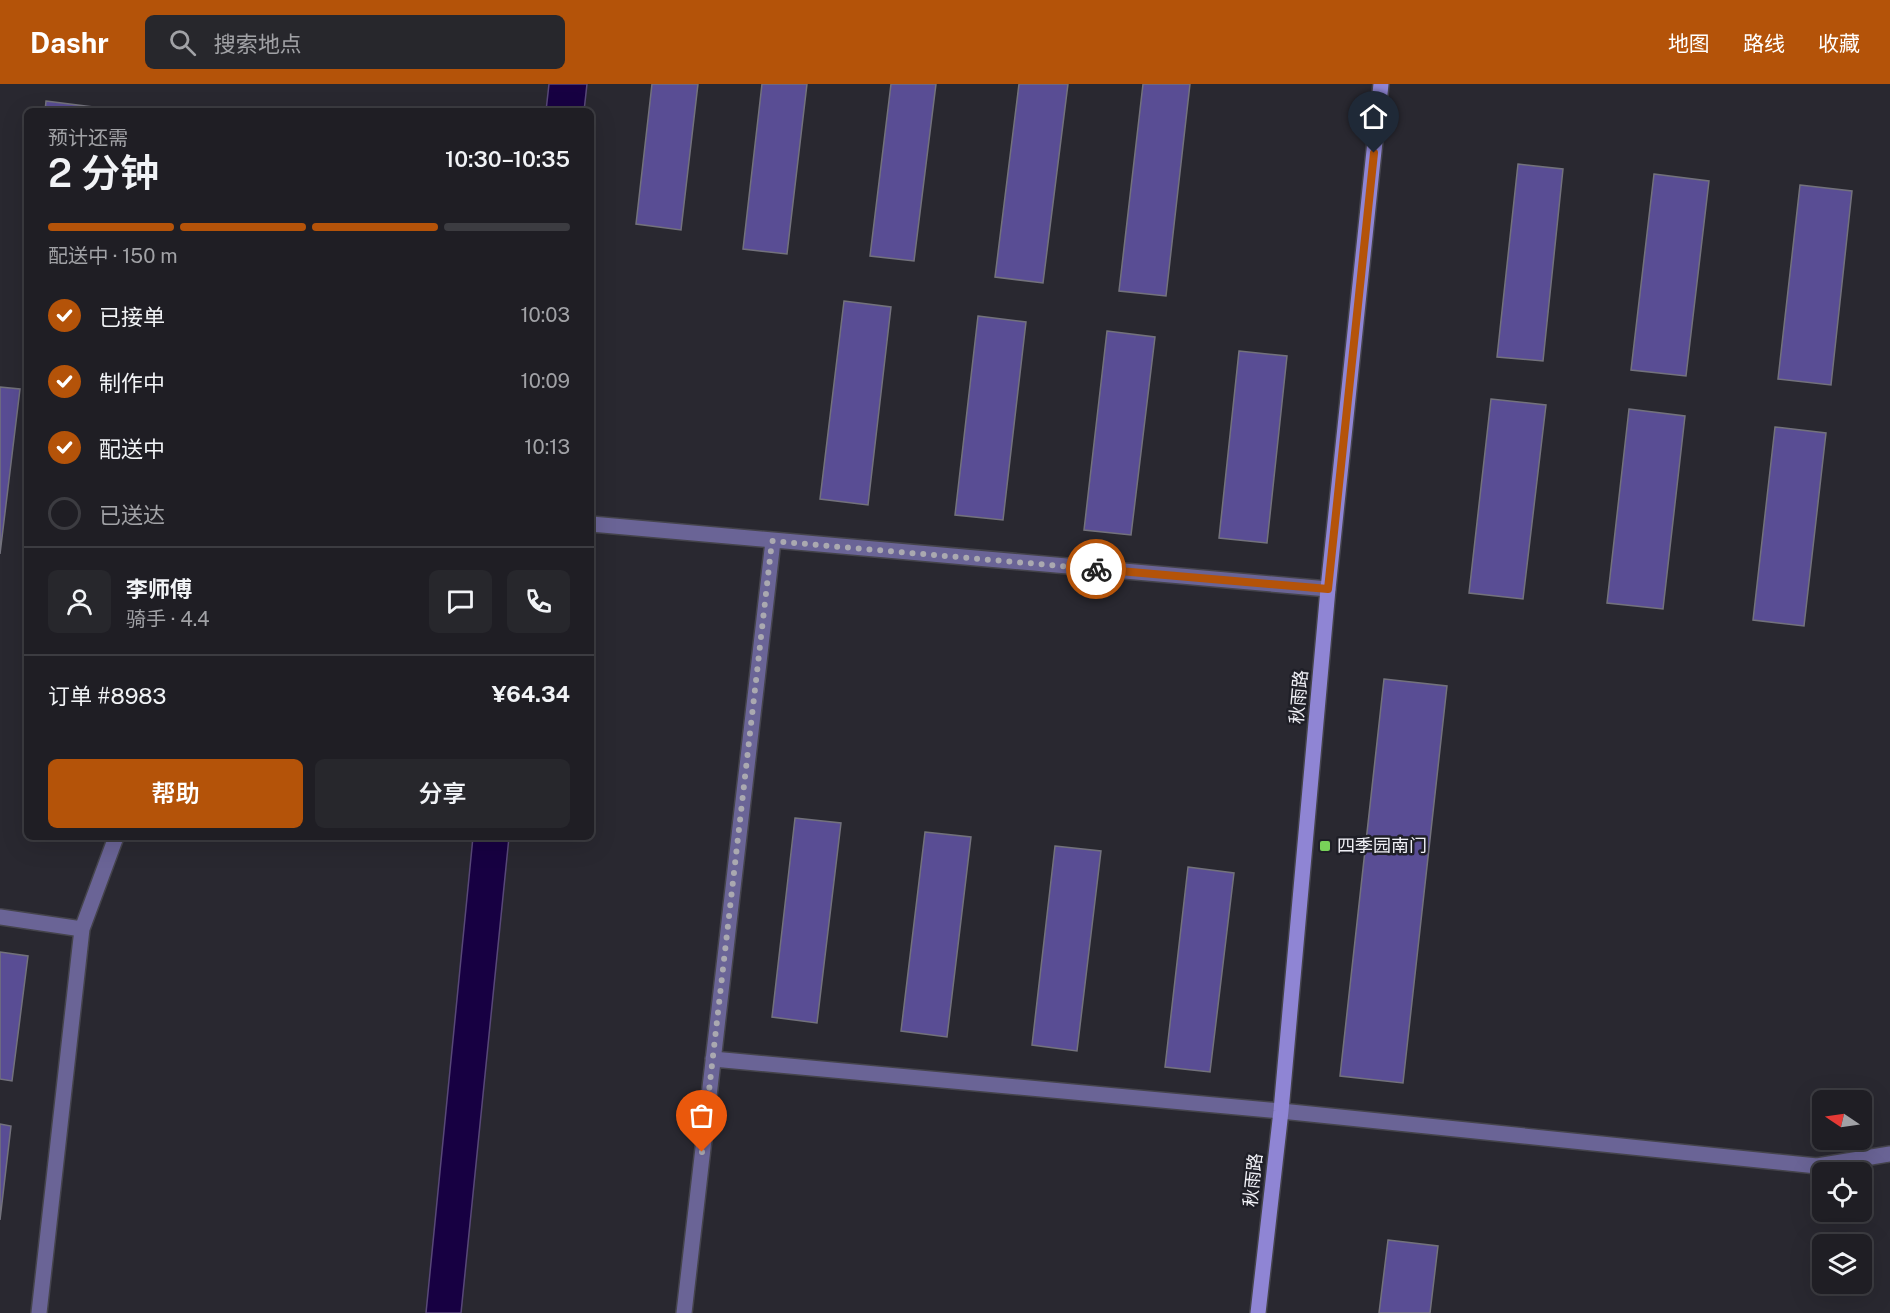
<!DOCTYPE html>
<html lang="zh">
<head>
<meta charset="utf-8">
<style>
	body { margin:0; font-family:"Public Sans","Noto Sans SC",sans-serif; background:#27272c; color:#f1f3f6; height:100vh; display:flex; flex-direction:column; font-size:22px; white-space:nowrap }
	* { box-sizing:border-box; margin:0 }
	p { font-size:20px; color:#a1a2a6 }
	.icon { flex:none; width:33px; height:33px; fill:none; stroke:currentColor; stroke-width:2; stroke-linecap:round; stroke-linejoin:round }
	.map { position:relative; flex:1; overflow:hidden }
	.panel { position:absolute; left:24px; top:24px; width:570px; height:732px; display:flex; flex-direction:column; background:#1f1e24; border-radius:9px; box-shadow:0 6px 24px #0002,0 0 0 2px #3c3c41 }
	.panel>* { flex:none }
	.needle { width:39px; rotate:283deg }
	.controls { position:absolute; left:1812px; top:1006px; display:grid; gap:12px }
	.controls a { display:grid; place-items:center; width:60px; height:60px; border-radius:9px; background:#1f1e24; box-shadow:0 6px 24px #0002,0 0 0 2px #3c3c41; font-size:30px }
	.pin { position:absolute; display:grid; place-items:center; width:51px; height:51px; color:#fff; margin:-62px -26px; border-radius:50% 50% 50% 0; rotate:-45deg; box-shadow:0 0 6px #0007 }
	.pin .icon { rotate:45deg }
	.courier { position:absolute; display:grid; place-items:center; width:60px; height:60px; margin:-30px; border:4px solid #b45309; border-radius:50%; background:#fff; color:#222; box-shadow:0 2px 8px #0007 }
	.head em { font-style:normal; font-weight:600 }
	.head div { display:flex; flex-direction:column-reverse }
	.head { display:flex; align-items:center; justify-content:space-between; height:102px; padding:0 24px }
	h1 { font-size:39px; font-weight:600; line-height:45px }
	.bar { display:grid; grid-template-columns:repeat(4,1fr); gap:9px 6px; align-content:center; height:72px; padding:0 24px }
	.bar i { height:8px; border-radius:4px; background:#3c3c41 }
	.bar .current { background:#b45309 }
	.bar p { grid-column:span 4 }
	.line { display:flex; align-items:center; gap:15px; padding:0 24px; border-top:2px solid #3c3c41 }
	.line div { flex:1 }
	.round { display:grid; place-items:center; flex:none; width:63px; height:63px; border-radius:9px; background:#27272c }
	ol { padding:0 24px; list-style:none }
	li { display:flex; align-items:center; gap:18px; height:66px }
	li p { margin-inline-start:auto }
	li .icon { padding:6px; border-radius:50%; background:#b45309; color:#fff; stroke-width:4 }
	li:last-child { color:#a1a2a6 }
	li i { width:33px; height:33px; border:3px solid #3c3c41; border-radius:50% }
	.cta { display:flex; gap:12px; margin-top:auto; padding:12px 24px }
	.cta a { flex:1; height:69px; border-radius:9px; background:#b45309; color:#fff; font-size:24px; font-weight:600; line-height:69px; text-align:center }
	.cta a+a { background:#27272c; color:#f1f3f6 }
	header { display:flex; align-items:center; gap:36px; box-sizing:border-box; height:84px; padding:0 30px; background:#b45309; color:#fff }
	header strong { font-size:28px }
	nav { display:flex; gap:33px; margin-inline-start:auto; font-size:21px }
	.search { width:420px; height:54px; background:#27272c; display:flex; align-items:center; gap:15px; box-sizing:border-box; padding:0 21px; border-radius:9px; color:#a1a2a6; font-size:22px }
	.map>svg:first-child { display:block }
</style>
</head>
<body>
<header>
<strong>Dashr</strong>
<div class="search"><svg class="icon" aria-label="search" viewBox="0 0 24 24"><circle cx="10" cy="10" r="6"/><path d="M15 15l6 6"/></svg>搜索地点</div>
<nav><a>地图</a><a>路线</a><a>收藏</a></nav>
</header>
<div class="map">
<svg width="1890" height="1229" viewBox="0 0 1890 1229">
	<rect width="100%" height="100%" fill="#292830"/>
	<path fill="#170042" stroke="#584878" stroke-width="1.5" d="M549,0H587L584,27H546Z
		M473,753H509L461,1229H426Z"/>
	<path fill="#594d94" stroke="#73727c" stroke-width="1.5" d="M652,0H698L681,146L636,140Z
		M762,0H807L787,170L743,165Z
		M891,0H936L914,177L870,172Z
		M1019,0H1068L1043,199L995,193Z
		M1143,0H1190L1166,212L1119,207Z
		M46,17L93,23V27H45Z
		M1518,80L1563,85L1543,277L1497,273Z
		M1654,90L1709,97L1686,292L1631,286Z
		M1800,101L1852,107L1831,301L1778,295Z
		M844,217L891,223L868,421L820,415Z
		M978,232L1026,238L1003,436L955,431Z
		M1107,247L1155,253L1131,451L1084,446Z
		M1239,267L1287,272L1267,459L1219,454Z
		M0,303L20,305L0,470Z
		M1491,315L1546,321L1523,515L1469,509Z
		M1629,325L1685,332L1663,525L1607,519Z
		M1775,343L1826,349L1804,542L1753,536Z
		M1384,595L1447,602L1403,999L1340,992Z
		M795,734L841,739L817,939L772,933Z
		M925,748L971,753L947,953L901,947Z
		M1055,762L1101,767L1077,967L1032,961Z
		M1188,783L1234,789L1210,988L1165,983Z
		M0,868L28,872L12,997L0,995Z
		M0,1040L11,1042L0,1136Z
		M1388,1156L1438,1162L1430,1229H1379Z"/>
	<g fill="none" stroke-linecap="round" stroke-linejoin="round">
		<defs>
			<path id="street" d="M591,440L1328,505
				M0,833L82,845
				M713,975L1281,1027L1817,1082L1890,1070
				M39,1229L82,845L116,753
				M684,1229L773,457"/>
			<path id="secondary" d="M1258,1229L1281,1027L1328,505L1381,0"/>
		</defs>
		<use href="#street" stroke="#45444c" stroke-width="18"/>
		<use href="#secondary" stroke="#45444c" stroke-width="18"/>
		<use href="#street" stroke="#6a6496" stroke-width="15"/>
		<use href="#secondary" stroke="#8f85d4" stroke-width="15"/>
	</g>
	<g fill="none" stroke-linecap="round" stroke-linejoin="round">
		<path stroke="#aaa9b0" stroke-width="6" stroke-dasharray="0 10.8" d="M702,1068L772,457L1096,485"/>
		<path stroke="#b45309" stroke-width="8" d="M1096,485L1328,505L1374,69"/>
	</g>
	<rect fill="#78d259" stroke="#1f1f27" stroke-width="2" x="1319" y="756" width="12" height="12" rx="3"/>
	<g text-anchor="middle" stroke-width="5" stroke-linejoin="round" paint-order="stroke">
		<g font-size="18" fill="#efeff5" stroke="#1f1f27">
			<text transform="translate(1299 613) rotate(-85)" y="6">秋雨路</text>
			<text transform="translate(1253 1096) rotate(-84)" y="6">秋雨路</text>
		</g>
		<g font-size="18" fill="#efeff5" stroke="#1f1f27" text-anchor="start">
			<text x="1337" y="768">四季园南门</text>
		</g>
	</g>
</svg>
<div class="controls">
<a><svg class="needle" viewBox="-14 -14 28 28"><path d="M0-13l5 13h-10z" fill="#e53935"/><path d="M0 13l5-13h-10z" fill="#a1a2a6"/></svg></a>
<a><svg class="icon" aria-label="locate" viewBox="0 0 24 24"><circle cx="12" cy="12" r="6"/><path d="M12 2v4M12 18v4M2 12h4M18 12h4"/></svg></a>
<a><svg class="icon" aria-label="layers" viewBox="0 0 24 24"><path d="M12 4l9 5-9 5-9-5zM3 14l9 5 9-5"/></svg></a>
</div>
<div class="pin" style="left:702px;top:1068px;background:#ea580c"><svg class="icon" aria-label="bag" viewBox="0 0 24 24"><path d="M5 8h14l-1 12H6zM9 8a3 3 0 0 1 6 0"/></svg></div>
<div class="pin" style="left:1374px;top:69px;background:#1f2937"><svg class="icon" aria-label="home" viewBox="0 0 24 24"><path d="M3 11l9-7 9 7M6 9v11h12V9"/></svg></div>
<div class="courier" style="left:1096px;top:485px"><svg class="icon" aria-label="bike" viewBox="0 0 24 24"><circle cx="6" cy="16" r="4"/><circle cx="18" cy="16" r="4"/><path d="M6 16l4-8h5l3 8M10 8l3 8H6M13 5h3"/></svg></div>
<section class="panel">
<div class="head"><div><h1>2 分钟</h1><p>预计还需</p></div><em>10:30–10:35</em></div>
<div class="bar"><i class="current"></i><i class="current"></i><i class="current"></i><i></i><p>配送中 · 150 m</p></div>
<ol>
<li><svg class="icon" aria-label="check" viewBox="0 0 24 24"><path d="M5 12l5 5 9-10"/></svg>已接单<p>10:03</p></li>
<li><svg class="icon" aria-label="check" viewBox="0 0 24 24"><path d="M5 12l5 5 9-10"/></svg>制作中<p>10:09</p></li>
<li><svg class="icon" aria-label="check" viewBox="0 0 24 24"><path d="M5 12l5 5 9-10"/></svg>配送中<p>10:13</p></li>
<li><i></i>已送达</li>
</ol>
<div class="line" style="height:108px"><a class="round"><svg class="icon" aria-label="person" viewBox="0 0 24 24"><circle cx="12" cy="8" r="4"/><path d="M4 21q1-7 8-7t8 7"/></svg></a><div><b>李师傅</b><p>骑手 · 4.4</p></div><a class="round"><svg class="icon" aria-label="chat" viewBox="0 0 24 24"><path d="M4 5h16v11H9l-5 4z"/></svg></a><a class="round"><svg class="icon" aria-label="phone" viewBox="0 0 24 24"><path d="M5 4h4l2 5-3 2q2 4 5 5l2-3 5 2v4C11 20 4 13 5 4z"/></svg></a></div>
<div class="line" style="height:78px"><div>订单 #8983</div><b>¥64.34</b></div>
<div class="cta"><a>帮助</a><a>分享</a></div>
</section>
</div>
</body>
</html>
